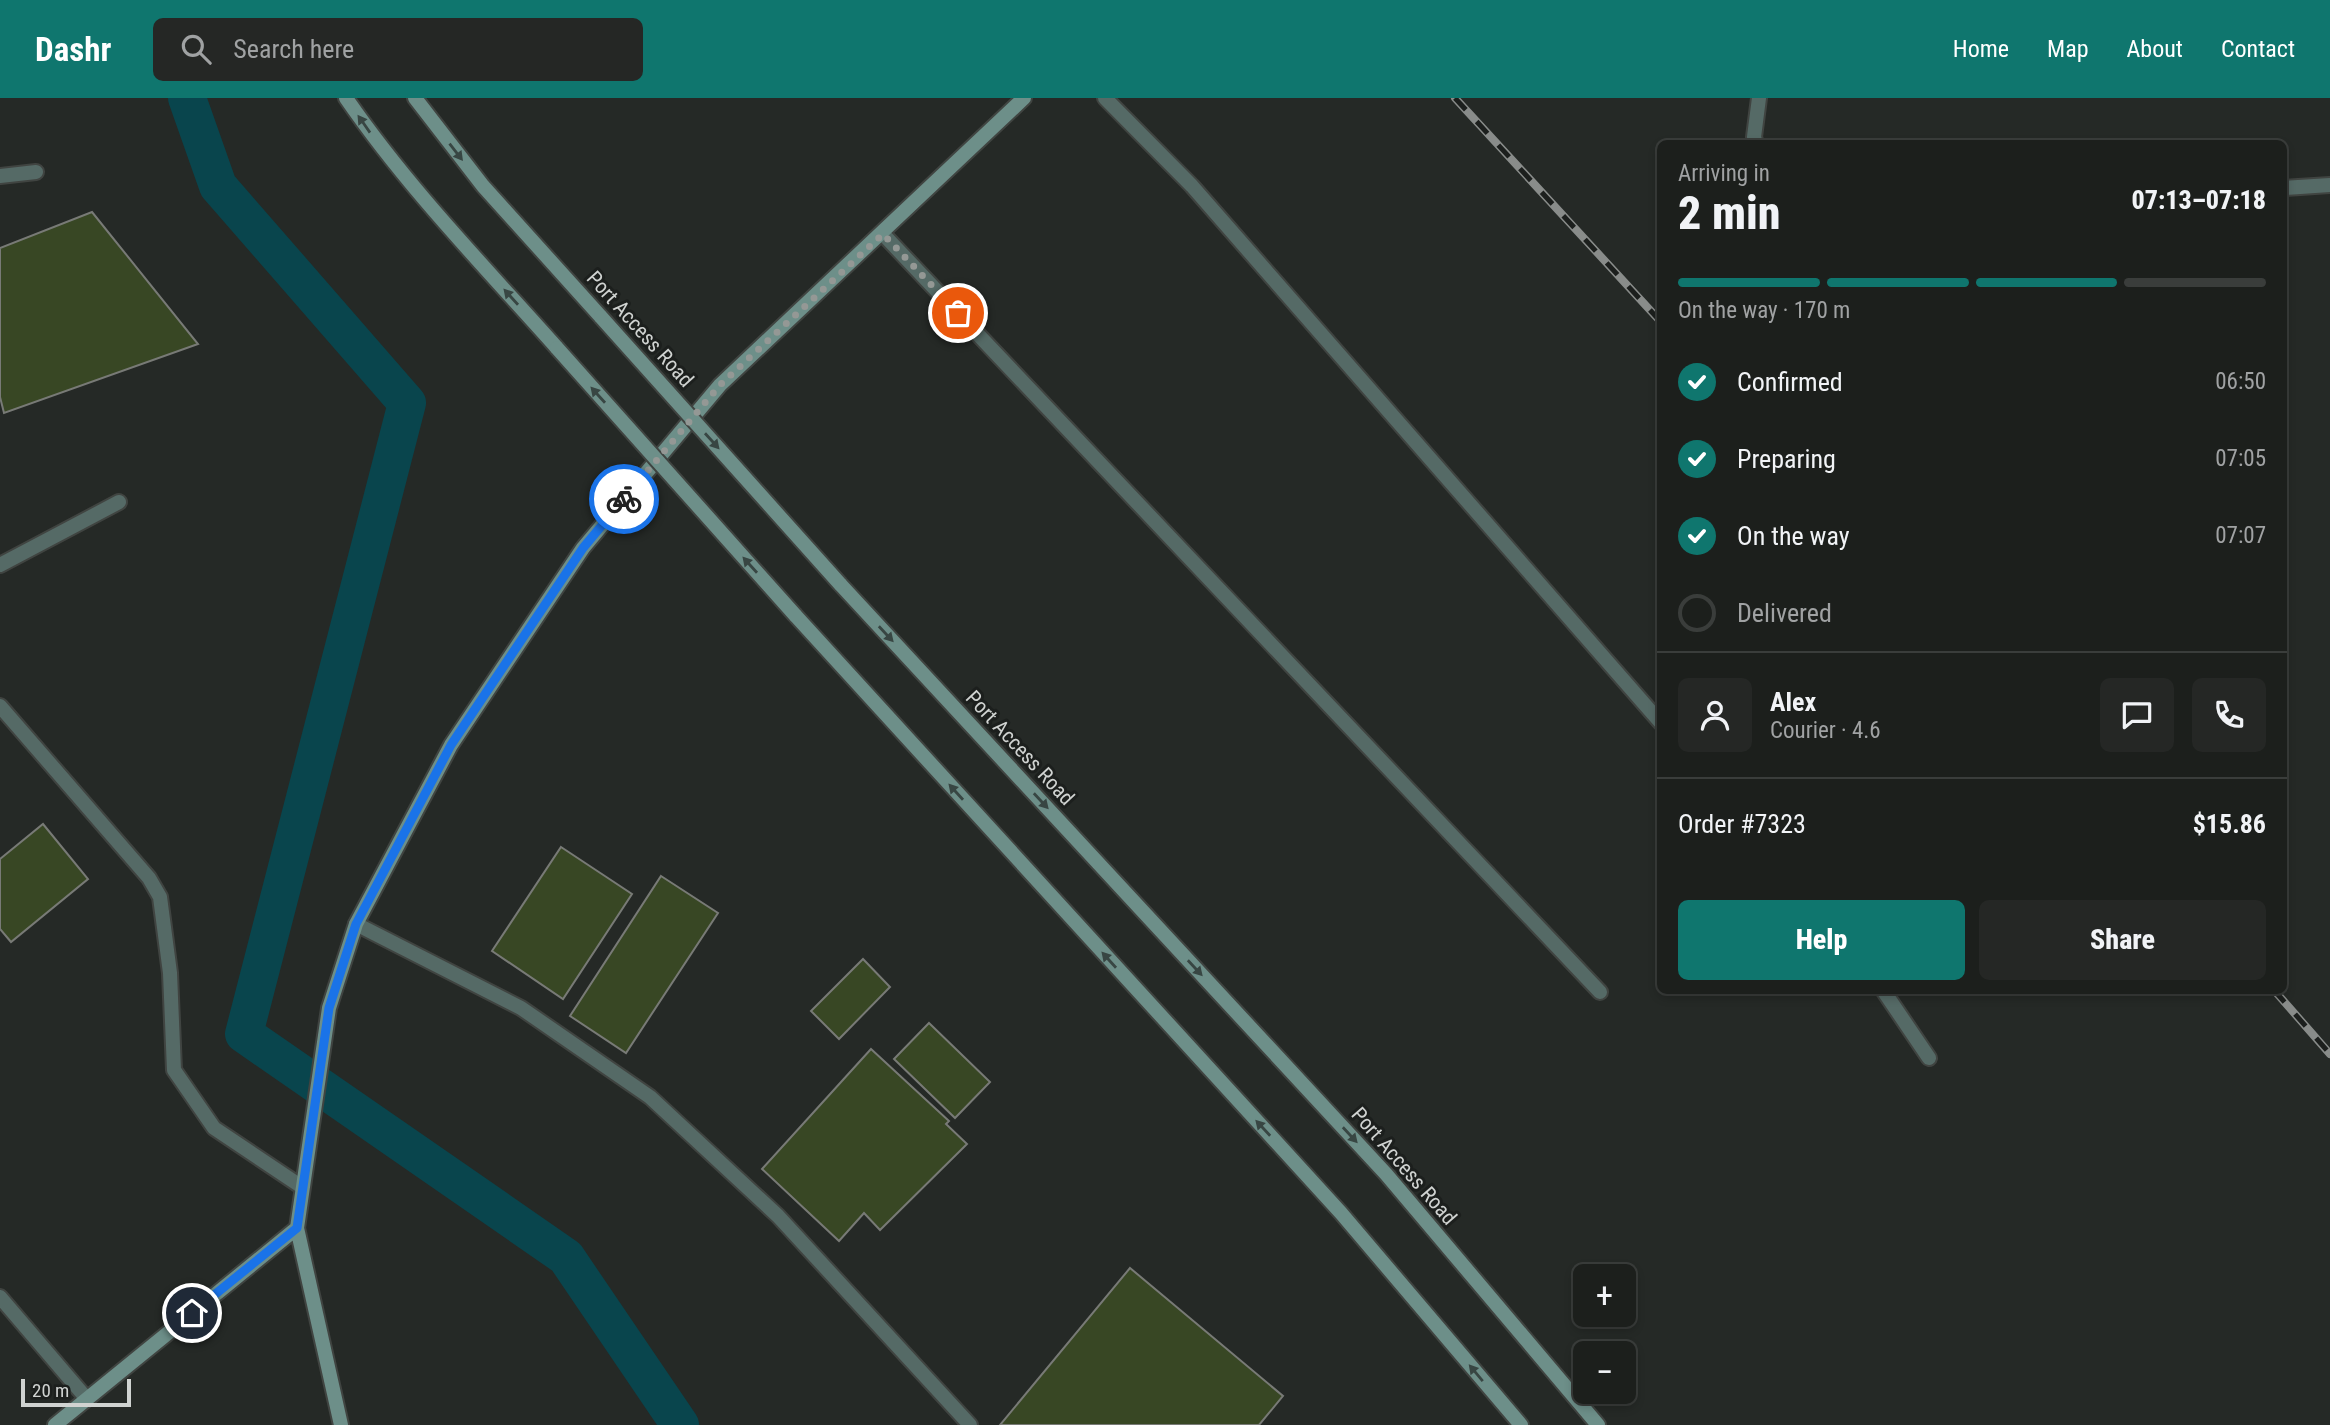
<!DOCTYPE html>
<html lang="en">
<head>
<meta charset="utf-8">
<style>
	body { margin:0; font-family:"Roboto Condensed",sans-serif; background:#252725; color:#f1f3f6; height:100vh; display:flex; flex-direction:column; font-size:26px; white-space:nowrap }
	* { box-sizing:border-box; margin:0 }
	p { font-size:23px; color:#a0a2a3 }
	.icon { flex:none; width:38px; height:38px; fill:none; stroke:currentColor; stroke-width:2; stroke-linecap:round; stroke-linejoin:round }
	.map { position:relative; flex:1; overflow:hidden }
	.panel { position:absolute; left:1657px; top:42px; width:630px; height:854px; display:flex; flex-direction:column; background:#1c1f1c; border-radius:10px; box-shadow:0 4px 10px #0003,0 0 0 2px #3a3d3b }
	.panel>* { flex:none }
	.buttons { position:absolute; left:1573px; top:1166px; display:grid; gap:14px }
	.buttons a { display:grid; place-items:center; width:63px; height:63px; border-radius:10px; background:#1c1f1c; box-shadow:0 4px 10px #0003,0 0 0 2px #3a3d3b; font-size:35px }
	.scale { position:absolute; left:21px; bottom:18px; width:110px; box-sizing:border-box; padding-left:7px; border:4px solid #d0d3d1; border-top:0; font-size:19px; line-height:24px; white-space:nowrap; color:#d0d3d1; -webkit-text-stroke:5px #1c1f1d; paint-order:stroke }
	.pin { position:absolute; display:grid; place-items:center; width:60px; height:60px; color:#fff; margin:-30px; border:4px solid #fff; border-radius:50%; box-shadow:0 2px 7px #0007 }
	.courier { position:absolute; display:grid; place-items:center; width:70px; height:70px; margin:-35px; border:5px solid #1a73e8; border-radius:50%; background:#fff; color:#222; box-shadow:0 2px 9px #0007 }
	.head em { font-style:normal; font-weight:800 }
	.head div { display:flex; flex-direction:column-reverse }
	.head { display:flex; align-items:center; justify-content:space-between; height:119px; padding:0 21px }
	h1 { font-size:46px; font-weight:800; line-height:52px }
	.bar { display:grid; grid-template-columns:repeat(4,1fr); gap:10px 7px; align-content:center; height:84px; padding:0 21px }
	.bar i { height:9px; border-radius:5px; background:#3a3d3b }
	.bar .active { background:#0f766e }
	.bar p { grid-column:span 4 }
	.line { display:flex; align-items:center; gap:18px; padding:0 21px; border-top:2px solid #3a3d3b }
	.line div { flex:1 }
	.round { display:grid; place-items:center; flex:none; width:74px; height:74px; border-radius:10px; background:#252725 }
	ol { padding:0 21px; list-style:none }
	li { display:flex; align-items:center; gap:21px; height:77px }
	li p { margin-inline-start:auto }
	li .icon { padding:7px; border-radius:50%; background:#0f766e; color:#fff; stroke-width:4 }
	li:last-child { color:#a0a2a3 }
	li i { width:38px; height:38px; border:4px solid #3a3d3b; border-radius:50% }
	.button { display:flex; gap:14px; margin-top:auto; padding:14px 21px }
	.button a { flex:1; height:80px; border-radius:10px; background:#0f766e; color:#fff; font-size:28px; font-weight:800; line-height:80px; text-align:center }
	.button a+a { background:#252725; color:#f1f3f6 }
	header { display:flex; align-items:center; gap:42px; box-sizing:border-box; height:98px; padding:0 35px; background:#0f766e; color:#fff }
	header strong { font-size:33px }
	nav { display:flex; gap:38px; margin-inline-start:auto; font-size:24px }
	.search { width:490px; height:63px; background:#252725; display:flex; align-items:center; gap:18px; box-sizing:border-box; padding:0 24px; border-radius:10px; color:#a0a2a3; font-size:26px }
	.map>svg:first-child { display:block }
</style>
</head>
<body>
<header>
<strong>Dashr</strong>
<div class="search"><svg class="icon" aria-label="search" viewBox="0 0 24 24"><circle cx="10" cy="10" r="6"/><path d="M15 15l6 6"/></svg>Search here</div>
<nav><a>Home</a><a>Map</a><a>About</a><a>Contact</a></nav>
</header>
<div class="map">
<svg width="2330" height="1327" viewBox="0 0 2330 1327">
	<rect width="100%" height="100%" fill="#252926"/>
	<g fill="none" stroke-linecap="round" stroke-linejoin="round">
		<path stroke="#09454d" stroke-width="38" d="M187,0L218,88L407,305L244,936L566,1159L680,1327"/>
	</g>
	<path fill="#384724" stroke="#787a76" stroke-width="2" d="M92,114L198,246L4,315L0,299V150Z
		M43,726L88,781L11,844L0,831V761Z
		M561,749L632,796L563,901L492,853Z
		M661,778L718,815L626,955L570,918Z
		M863,861L890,889L839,941L811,913Z
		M929,925L990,984L955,1020L894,961Z
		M871,951L949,1023L946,1026L967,1046L880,1132L864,1115L839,1143L762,1071Z
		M1130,1170L1283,1298L1259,1327H1000Z"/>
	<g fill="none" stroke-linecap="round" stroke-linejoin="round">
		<defs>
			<path id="lane" d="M0,467L119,404
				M0,608L149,780L160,799L170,875L174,972L214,1030L302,1089"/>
			<path id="street" d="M1105,0L1192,88L1661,625
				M1756,46L1754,39L1759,0
				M0,78L36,74
				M2284,90L2330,87
				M883,136L1600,894
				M356,826L521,910L650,999L778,1118L970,1327
				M1883,892L1929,960
				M0,1199L87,1301"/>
			<path id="secondary" d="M346,0C408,90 485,169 557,250
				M415,0L483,88L601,219
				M840,486L1386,1076L1598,1327
				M795,517L1341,1115L1521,1327
				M55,1327L297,1130
				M341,1327L297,1130L329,910L356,826L451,647L583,450L720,287L1024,0"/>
		</defs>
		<use href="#lane" stroke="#404441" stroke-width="18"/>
		<use href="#street" stroke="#404441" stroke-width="18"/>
		<use href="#secondary" stroke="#404441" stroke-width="18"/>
		<use href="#lane" stroke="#556a66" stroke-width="14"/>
		<use href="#street" stroke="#556a66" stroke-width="14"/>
		<use href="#secondary" stroke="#6d8f89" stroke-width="14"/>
		<defs>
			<path id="rail" d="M1455,0L1661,224
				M2274,892L2330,956"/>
		</defs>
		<use href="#rail" stroke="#898c8a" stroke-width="8"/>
		<use href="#rail" stroke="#1c1f1d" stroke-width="5" stroke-dasharray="16" stroke-linecap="butt"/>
		<defs>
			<path id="secondary-bridge" d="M601,219L840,486
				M557,250L795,517"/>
		</defs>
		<use href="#secondary-bridge" stroke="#404441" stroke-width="18" stroke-linecap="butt"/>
		<use href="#secondary-bridge" stroke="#6d8f89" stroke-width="14"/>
	</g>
	<defs><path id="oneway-solid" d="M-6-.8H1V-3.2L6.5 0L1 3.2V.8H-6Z" transform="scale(1.75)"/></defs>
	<g fill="#384643">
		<use href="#oneway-solid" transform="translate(364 26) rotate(-125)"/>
		<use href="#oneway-solid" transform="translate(456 54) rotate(52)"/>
		<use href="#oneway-solid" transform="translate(511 199) rotate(-132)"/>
		<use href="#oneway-solid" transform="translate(598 297) rotate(-132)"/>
		<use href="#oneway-solid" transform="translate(712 343) rotate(48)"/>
		<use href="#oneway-solid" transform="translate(750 467) rotate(-132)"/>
		<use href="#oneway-solid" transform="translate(886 536) rotate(47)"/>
		<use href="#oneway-solid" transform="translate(956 694) rotate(-132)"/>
		<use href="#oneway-solid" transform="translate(1041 703) rotate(47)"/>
		<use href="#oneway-solid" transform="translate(1109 862) rotate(-132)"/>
		<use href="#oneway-solid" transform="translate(1195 870) rotate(47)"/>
		<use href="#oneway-solid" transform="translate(1263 1030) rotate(-133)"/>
		<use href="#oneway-solid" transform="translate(1350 1037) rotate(47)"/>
		<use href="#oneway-solid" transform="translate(1476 1275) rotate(-130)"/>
	</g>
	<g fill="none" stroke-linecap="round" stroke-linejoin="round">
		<path stroke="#949895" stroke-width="7" stroke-dasharray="0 12.6" d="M624,401L720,287L883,136L958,215"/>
		<path stroke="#1a73e8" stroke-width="9" d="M192,1215L297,1130L329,910L356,826L451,647L583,450L624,401"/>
	</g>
	<g text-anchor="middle" stroke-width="6" stroke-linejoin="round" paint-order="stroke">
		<g font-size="21" fill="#d0d3d1" stroke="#1c1f1d">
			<text transform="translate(640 231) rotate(48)" y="7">Port Access Road</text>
			<text transform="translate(1020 650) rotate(47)" y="7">Port Access Road</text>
			<text transform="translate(1404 1068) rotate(49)" y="7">Port Access Road</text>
		</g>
	</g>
</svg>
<div class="buttons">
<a>+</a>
<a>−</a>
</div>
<div class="scale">20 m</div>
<div class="pin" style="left:958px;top:215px;background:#ea580c"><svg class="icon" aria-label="bag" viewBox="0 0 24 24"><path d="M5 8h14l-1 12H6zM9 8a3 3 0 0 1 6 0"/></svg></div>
<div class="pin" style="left:192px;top:1215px;background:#1f2937"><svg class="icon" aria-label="home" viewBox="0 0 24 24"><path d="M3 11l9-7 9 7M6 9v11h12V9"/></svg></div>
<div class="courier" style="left:624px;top:401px"><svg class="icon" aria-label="bike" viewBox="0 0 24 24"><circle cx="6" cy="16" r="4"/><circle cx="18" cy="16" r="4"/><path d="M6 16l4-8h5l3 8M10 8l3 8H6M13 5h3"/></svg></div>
<section class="panel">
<div class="head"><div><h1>2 min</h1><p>Arriving in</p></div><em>07:13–07:18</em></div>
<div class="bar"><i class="active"></i><i class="active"></i><i class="active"></i><i></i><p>On the way · 170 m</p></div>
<ol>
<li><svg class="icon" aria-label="check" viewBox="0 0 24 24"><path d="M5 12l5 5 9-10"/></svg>Confirmed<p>06:50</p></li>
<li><svg class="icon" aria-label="check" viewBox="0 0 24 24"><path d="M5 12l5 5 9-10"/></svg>Preparing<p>07:05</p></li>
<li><svg class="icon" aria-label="check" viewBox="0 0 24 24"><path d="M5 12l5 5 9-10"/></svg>On the way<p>07:07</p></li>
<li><i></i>Delivered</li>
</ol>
<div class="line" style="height:126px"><a class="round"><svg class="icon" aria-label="person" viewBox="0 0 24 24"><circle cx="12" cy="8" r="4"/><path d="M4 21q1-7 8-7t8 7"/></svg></a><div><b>Alex</b><p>Courier · 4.6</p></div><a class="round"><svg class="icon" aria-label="chat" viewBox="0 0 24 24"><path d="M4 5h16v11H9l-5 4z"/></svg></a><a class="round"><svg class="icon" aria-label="phone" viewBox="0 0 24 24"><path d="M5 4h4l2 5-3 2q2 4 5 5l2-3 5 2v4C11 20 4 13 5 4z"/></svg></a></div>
<div class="line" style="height:91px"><div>Order #7323</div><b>$15.86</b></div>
<div class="button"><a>Help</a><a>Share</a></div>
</section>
</div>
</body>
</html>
